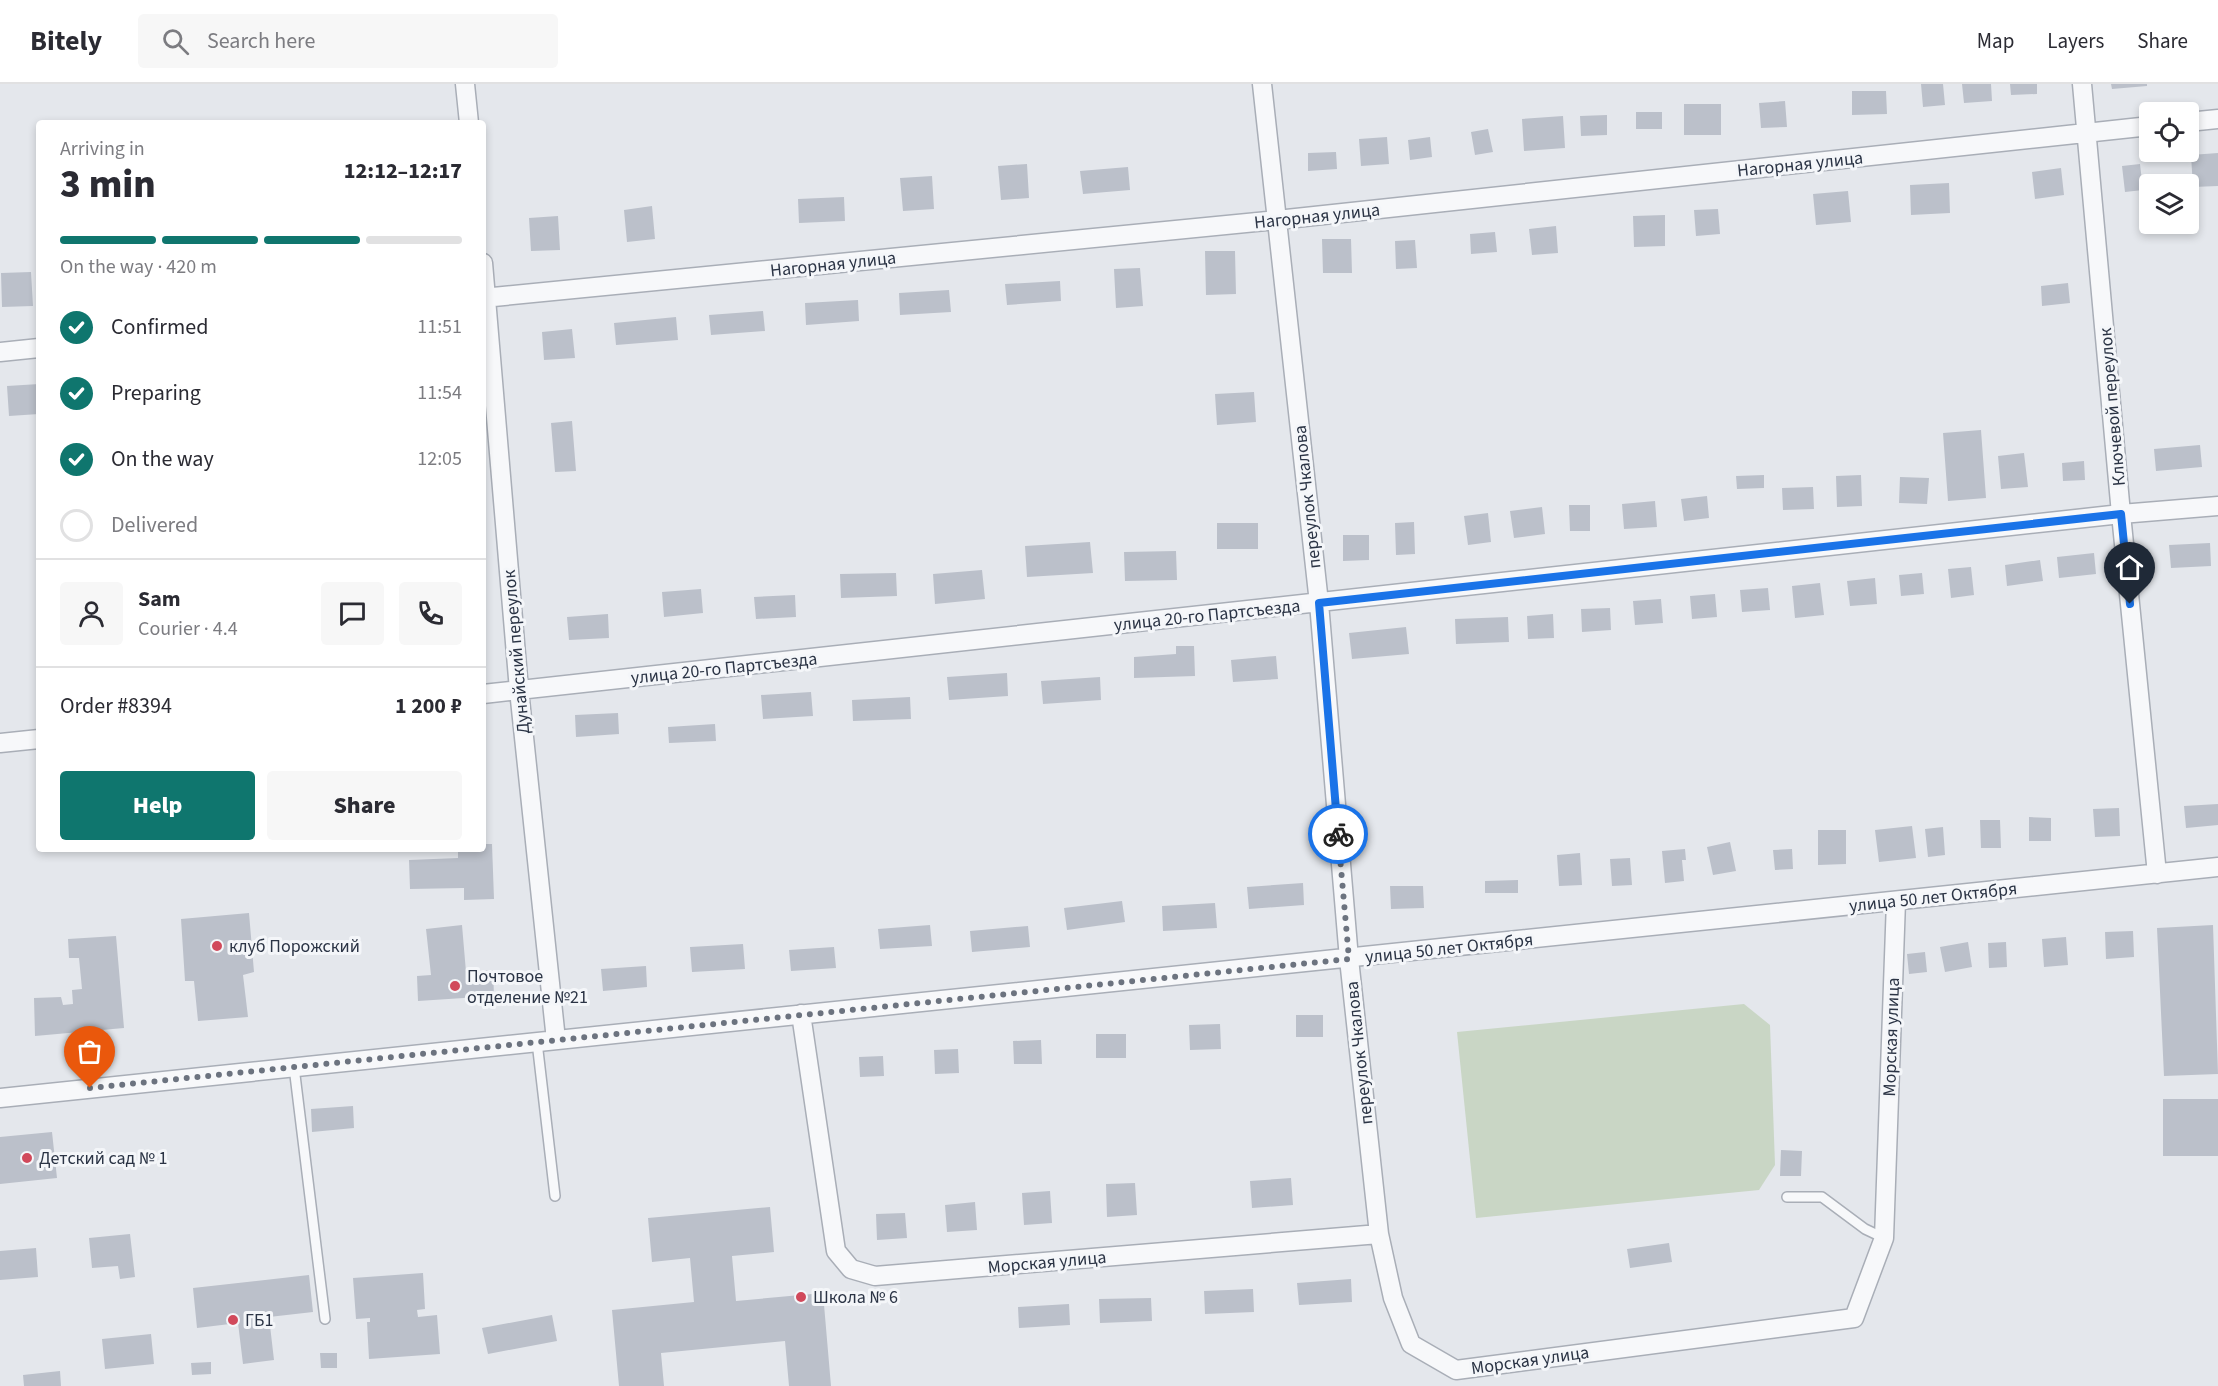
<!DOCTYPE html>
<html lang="en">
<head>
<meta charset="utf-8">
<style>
	body { margin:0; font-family:"Source Sans 3",sans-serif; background:#f7f7f7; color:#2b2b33; height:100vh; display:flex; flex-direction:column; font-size:22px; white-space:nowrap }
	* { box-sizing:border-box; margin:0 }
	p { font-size:20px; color:#7c7c81 }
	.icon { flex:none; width:33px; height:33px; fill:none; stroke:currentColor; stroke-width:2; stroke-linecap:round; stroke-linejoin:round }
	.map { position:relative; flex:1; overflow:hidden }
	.drawer { position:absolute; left:36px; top:36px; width:450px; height:732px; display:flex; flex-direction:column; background:#fff; border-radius:6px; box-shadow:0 3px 9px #0003 }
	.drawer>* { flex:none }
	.tools { position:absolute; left:2139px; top:18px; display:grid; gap:12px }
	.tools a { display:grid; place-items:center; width:60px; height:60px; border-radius:6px; background:#fff; box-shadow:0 3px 9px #0003; font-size:30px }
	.pin { position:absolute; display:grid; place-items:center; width:51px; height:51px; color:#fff; margin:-62px -26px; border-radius:50% 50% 50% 0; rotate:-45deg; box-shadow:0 0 6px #0007 }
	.pin .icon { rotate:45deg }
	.courier { position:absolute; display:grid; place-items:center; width:60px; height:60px; margin:-30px; border:4px solid #1a73e8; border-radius:50%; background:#fff; color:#222; box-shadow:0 2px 8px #0007 }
	.headline em { font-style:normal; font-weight:800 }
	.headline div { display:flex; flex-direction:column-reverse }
	.headline { display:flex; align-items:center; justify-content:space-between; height:102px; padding:0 24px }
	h1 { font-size:39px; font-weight:800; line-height:45px }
	.bar { display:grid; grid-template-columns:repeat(4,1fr); gap:9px 6px; align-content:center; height:72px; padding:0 24px }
	.bar i { height:8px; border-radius:4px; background:#e1e1e2 }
	.bar .active { background:#0f766e }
	.bar p { grid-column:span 4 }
	.line { display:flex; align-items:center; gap:15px; padding:0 24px; border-top:2px solid #e1e1e2 }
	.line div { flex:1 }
	.round { display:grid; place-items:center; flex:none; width:63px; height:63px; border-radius:6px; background:#f7f7f7 }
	ol { padding:0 24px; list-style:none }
	li { display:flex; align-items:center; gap:18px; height:66px }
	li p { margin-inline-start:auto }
	li .icon { padding:6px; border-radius:50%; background:#0f766e; color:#fff; stroke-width:4 }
	li:last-child { color:#7c7c81 }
	li i { width:33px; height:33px; border:3px solid #e1e1e2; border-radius:50% }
	.primary-button { display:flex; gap:12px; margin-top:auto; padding:12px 24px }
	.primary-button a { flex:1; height:69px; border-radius:6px; background:#0f766e; color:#fff; font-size:24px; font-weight:800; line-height:69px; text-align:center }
	.primary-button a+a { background:#f7f7f7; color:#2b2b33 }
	header { display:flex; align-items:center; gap:36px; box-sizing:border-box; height:84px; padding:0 30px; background:#fff; border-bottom:2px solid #e1e1e2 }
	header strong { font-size:28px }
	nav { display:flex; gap:33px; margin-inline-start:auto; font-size:21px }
	.search { width:420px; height:54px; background:#f7f7f7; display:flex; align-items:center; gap:15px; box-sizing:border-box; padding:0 21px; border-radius:6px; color:#7c7c81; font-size:22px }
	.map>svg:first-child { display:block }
</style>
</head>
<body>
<header>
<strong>Bitely</strong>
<div class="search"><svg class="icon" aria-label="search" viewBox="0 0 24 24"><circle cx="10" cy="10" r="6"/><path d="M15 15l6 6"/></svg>Search here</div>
<nav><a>Map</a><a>Layers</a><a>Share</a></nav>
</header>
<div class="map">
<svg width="2218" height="1302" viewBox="0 0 2218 1302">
	<rect width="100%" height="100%" fill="#e4e7ec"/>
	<path fill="#c9d6c5" d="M1744,920L1770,941L1775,1081L1759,1106L1476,1134L1457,948Z"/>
	<path fill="#bbc0ca" d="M1921,0H1943L1945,21L1923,23Z
		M1962,0H1991L1992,17L1964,19Z
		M2010,0H2037V10L2011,11Z
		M2111,0H2147V2L2112,5Z
		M1852,7H1886L1887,30L1852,31Z
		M1785,17L1787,43L1761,44L1759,19Z
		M1684,20H1721V51H1684Z
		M1636,28H1662V45H1636Z
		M1607,31V51L1581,52L1580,32Z
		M1563,32L1565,64L1524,67L1522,35Z
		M1488,45L1493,68L1475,71L1471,48Z
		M1387,53L1389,80L1361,82L1359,55Z
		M1430,53L1432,73L1410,76L1408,56Z
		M1336,68L1337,85L1308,87V69Z
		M2218,69V102L2193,103L2191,71Z
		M1027,80L1029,114L1001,116L998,82Z
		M2140,80L2143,106L2125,108L2122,82Z
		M1128,83L1130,106L1083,110L1080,87Z
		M2061,84L2064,111L2035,115L2032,88Z
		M932,92L934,125L903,127L900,94Z
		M1949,99L1950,129L1911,131L1910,101Z
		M1848,107L1851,138L1816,141L1813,110Z
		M844,113L845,137L799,139L798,115Z
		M652,122L655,155L627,158L624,126Z
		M1718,125L1720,150L1696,152L1694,126Z
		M1665,131V162L1634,163L1633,132Z
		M558,132L560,166L531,167L529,134Z
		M1556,142L1558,169L1532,171L1529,145Z
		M1495,148L1497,168L1471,170L1470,150Z
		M1322,155H1351L1352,189H1323Z
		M1415,156L1417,184L1396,185L1395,157Z
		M1205,167H1235L1236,210L1206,211Z
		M1140,184L1143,222L1116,224L1114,185Z
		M31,188L33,222L2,223L1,189Z
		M1060,197L1061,217L1007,221L1005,200Z
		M2068,199L2070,219L2042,222L2041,202Z
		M949,206L951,228L900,231L899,209Z
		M858,216L859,237L806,241L805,219Z
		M763,227L765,247L711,251L709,231Z
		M676,233L678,256L616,261L614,239Z
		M572,245L575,274L544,276L542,248Z
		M39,300V330L9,332L7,302Z
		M1254,308L1256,338L1217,341L1215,310Z
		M572,337L576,387L555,388L551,339Z
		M1981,346L1986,414L1948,417L1943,349Z
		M2200,361L2202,383L2156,387L2154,365Z
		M2024,369L2028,403L2001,405L1998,372Z
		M2084,377L2085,396L2063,397L2062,379Z
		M1764,391V404L1737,405L1736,392Z
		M1861,391L1862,422L1837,423L1836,392Z
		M1900,393L1929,394L1927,420L1899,419Z
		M1813,403L1814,425L1783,426L1782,404Z
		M1707,412L1709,434L1684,437L1681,415Z
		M1655,417L1657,443L1624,445L1622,420Z
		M1569,421H1590V447H1570Z
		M1542,423L1545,450L1514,454L1510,427Z
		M1488,429L1491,458L1468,461L1464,432Z
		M1414,438L1415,470L1396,471L1395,439Z
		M1217,439H1258V465H1217Z
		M1343,451H1369V476L1343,477Z
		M1090,458L1093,489L1027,493L1025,462Z
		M2210,459L2211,482L2171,484L2169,461Z
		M1176,467L1177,496L1125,497L1124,468Z
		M2094,469L2096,490L2059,494L2057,473Z
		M2040,476L2043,497L2007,502L2005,481Z
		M1971,483L1974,511L1951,514L1948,485Z
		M982,486L985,515L935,520L933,490Z
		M896,489L897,512L841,514L840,490Z
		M1922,489L1924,510L1901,512L1899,491Z
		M1875,494L1877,520L1850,522L1847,497Z
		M1820,499L1824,531L1795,534L1792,502Z
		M1768,504L1770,526L1742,528L1740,506Z
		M701,505L703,529L664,533L662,508Z
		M1715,510L1717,533L1692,535L1690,512Z
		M795,511L796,533L756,535L754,513Z
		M1661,515L1663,539L1635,541L1633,517Z
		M1610,524L1611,546L1582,548L1581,525Z
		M608,530L609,554L569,556L567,533Z
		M1553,530L1554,554L1528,555L1527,532Z
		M1508,533L1509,558L1456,560L1455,535Z
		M1406,543L1409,570L1352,575L1349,549Z
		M1176,562H1194L1195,592L1134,594V573L1176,570Z
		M1276,572L1278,595L1233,598L1231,576Z
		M1007,589L1008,612L949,616L947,593Z
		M1100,593L1101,616L1043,620L1041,597Z
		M811,608L813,632L763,635L761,611Z
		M910,613L911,635L853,637L852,616Z
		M618,629L619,650L576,653L575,631Z
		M715,640L716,657L669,659L668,643Z
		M2218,720V741L2186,744L2184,722Z
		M2119,724L2120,752L2095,753L2093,725Z
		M2029,733L2051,734V757H2029Z
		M1980,736H2000L2001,764H1981Z
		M1912,742L1916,774L1879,778L1875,746Z
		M1943,743L1945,771L1928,773L1925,745Z
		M1818,746H1846V780L1818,781Z
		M1730,758L1736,787L1713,791L1707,763Z
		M483,760H492L494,815L464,816V804L410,805L409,776L458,774V765H483Z
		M1685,765L1686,776H1682L1684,797L1665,799L1662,767Z
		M1792,765L1793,785L1775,786L1773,766Z
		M1580,769L1582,801L1559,802L1557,771Z
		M1630,774L1632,801L1612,802L1610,775Z
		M1518,796V809H1485V797Z
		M1303,799L1304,821L1249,825L1247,803Z
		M1390,802H1423L1424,824L1391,825Z
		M1122,817L1125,838L1067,846L1064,824Z
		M1215,819L1217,844L1163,847L1162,822Z
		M249,829L254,888L243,891L248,933L198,937L194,897H185L181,835Z
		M462,841L466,888L493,886L494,912L418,917L417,892L431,891L426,845Z
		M930,841L932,862L880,865L878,845Z
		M2213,841L2218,990L2164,992L2157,844Z
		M1028,842L1030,863L972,868L970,847Z
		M2133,847L2134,873L2106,875L2105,848Z
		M116,852L124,944L35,952L34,914L61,913L63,921L73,920L72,906L82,905L79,874H69L68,855Z
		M2066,853L2068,881L2044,883L2042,855Z
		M1968,858L1972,883L1945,888L1940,863Z
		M2006,858L2007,883L1989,884L1988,859Z
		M743,860L745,885L692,888L690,863Z
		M834,863L836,884L791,887L789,866Z
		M1925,868L1927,888L1909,890L1907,870Z
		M646,882L647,903L603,907L601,885Z
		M1296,931H1323V953H1296Z
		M1220,940L1221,965L1190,966L1189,941Z
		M1096,950H1126V974H1096Z
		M1041,956L1042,980H1014L1013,957Z
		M958,965L959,989L935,990L934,966Z
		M883,972L884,992L860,993L859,973Z
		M2163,1015H2218V1072H2163Z
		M353,1022L354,1044L312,1048L311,1025Z
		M52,1048L57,1094L0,1100V1053Z
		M1781,1066L1802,1067L1801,1092H1780Z
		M1291,1094L1293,1121L1252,1124L1250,1097Z
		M1135,1099L1137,1131L1107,1133L1106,1100Z
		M1050,1107L1052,1139L1024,1141L1022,1109Z
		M975,1118L977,1146L947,1148L945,1121Z
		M770,1123L774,1168L732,1172L736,1217L823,1209L831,1302H789L785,1257L661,1269L664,1302H619L612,1226L694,1218L690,1174L652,1178L648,1134Z
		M905,1129L907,1154L877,1156L876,1130Z
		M130,1150L135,1193L120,1195L118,1182L92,1184L89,1154Z
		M1669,1159L1672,1178L1630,1184L1627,1165Z
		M36,1164L38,1193L0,1196V1167Z
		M423,1189L425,1225L417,1226L418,1233L437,1231L440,1270L369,1275L367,1238H370V1234L356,1235L353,1194Z
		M309,1191L313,1228L269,1233L274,1276L243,1280L238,1239L197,1244L193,1204Z
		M1351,1195L1352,1218L1299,1221L1297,1199Z
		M1253,1205L1254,1228L1205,1230L1204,1207Z
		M1151,1214L1152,1237L1100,1239L1099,1215Z
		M1069,1220L1070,1241L1019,1244L1018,1223Z
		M552,1231L557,1257L488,1270L482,1244Z
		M151,1250L154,1280L105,1285L102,1255Z
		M320,1269H337V1284H321Z
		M211,1278V1290L192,1291L191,1279Z
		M60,1287L61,1302H24L23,1291Z"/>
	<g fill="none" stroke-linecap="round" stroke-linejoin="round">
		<defs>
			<path id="lane" d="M537,958L555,1112
				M294,983L325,1235
				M1787,1113H1822L1865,1145L1884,1154"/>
			<path id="street" d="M465,0L469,39
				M1262,0L1319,519L1349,875L1379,1150
				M2082,0L2121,430L2157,790
				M2188,38L2218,35
				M483,179L519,606L556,956
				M483,214L1277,136L2150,42
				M0,268L39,264
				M483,610L2121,430L2218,422
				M0,659L39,655
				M801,930L836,1167L851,1185L875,1192L1379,1150L1393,1214L1411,1260L1456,1286L1854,1234L1884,1154L1896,817
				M0,1014L2218,783"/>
		</defs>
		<use href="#lane" stroke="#a9aeb7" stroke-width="12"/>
		<use href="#street" stroke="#a9aeb7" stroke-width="21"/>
		<use href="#lane" stroke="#f7f8fa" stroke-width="9"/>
		<use href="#street" stroke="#f7f8fa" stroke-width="18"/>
	</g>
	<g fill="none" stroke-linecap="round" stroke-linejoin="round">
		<path stroke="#6c737f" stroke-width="6" stroke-dasharray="0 10.8" d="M90,1004L1349,875L1338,750"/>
		<path stroke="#1a73e8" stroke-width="8" d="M1338,750L1319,519L2121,430L2130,520"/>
	</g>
	<g fill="#d1495b" stroke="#f4f6f9" stroke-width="2">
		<circle cx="217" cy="862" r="6"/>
		<circle cx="455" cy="902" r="6"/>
		<circle cx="27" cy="1074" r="6"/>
		<circle cx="801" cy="1213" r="6"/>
		<circle cx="233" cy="1236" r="6"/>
	</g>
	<g text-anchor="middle" stroke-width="6" stroke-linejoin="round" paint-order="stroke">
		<g font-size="18" fill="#2b3445" stroke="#f4f6f9">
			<text transform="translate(1800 80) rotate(-6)" y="6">Нагорная улица</text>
			<text transform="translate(1317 132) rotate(-6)" y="6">Нагорная улица</text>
			<text transform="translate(833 180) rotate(-6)" y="6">Нагорная улица</text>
			<text transform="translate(2112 323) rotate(-95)" y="6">Ключевой переулок</text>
			<text transform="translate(1307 413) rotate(-96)" y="6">переулок Чкалова</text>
			<text transform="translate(1207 531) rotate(-6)" y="6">улица 20-го Партсъезда</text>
			<text transform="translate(516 568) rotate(-95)" y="6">Дунайский переулок</text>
			<text transform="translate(724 584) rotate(-6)" y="6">улица 20-го Партсъезда</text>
			<text transform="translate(1933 813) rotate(-6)" y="6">улица 50 лет Октября</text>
			<text transform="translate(1449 864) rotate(-6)" y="6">улица 50 лет Октября</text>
			<text transform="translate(1891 953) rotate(-88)" y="6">Морская улица</text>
			<text transform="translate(1359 969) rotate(-96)" y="6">переулок Чкалова</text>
			<text transform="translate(1047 1178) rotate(-5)" y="6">Морская улица</text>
			<text transform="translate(1530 1276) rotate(-8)" y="6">Морская улица</text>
		</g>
		<g font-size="18" fill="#2b3445" stroke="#f4f6f9" text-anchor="start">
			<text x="229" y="868">клуб Порожский</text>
			<text x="467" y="898">Почтовое<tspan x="467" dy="21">отделение №21</tspan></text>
			<text x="39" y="1080">Детский сад № 1</text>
			<text x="813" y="1219">Школа № 6</text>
			<text x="245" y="1242">ГБ1</text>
		</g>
	</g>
</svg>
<div class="tools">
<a><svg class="icon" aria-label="locate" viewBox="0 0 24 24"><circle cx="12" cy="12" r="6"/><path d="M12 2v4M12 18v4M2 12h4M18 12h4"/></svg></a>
<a><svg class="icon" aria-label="layers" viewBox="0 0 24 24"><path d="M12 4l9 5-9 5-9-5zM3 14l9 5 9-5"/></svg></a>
</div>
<div class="pin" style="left:90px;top:1004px;background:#ea580c"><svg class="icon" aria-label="bag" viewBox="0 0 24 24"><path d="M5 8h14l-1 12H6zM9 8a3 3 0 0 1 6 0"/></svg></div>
<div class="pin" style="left:2130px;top:520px;background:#1f2937"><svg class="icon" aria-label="home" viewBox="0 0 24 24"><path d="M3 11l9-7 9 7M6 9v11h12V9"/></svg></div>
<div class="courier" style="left:1338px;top:750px"><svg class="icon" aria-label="bike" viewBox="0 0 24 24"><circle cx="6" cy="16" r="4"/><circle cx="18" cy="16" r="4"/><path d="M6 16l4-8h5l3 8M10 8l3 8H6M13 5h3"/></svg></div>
<section class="drawer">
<div class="headline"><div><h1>3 min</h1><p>Arriving in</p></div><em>12:12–12:17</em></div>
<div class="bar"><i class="active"></i><i class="active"></i><i class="active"></i><i></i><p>On the way · 420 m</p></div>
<ol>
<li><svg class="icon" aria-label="check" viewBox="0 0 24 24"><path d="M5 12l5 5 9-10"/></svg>Confirmed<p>11:51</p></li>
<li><svg class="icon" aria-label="check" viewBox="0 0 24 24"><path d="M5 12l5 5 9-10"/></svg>Preparing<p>11:54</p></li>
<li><svg class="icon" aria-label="check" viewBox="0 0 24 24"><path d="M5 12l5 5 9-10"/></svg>On the way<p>12:05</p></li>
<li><i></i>Delivered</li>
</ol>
<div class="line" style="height:108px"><a class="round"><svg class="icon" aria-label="person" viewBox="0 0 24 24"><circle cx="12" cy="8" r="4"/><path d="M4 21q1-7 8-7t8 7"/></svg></a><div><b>Sam</b><p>Courier · 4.4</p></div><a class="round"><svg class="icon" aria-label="chat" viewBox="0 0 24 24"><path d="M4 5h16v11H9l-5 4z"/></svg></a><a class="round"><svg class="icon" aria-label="phone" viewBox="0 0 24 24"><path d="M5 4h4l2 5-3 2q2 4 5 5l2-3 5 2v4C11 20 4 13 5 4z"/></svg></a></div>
<div class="line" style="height:78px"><div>Order #8394</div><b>1 200 ₽</b></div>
<div class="primary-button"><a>Help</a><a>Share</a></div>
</section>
</div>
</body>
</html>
